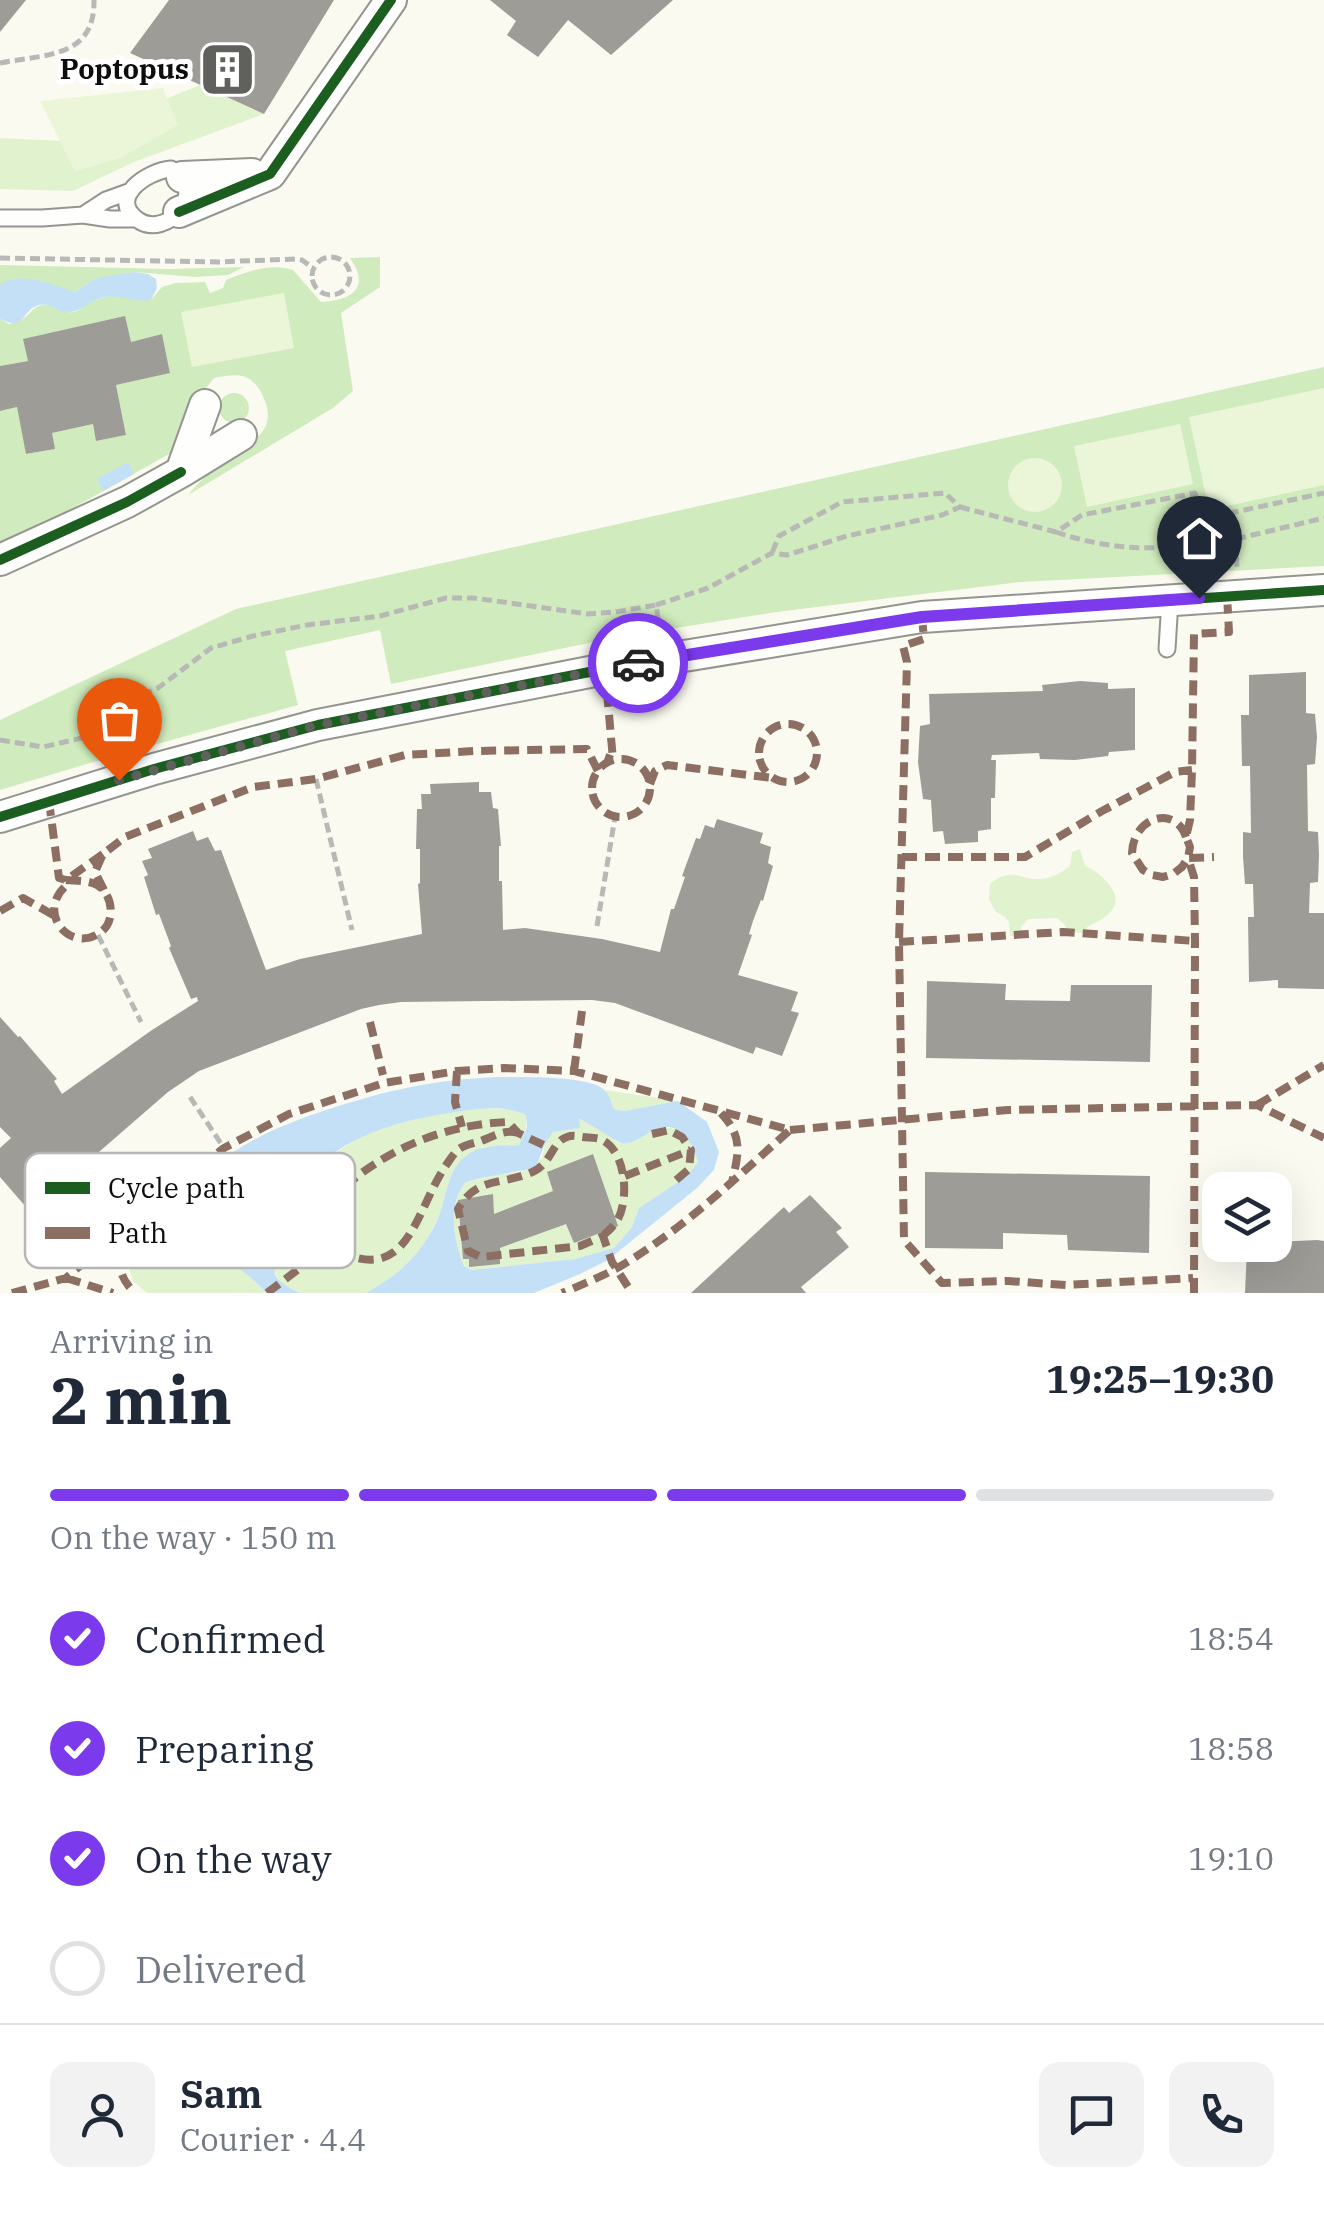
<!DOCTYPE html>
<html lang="en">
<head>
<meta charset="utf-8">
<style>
	body { margin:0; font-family:"IBM Plex Serif",serif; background:#f2f2f3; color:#1f2937; height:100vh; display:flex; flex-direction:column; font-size:38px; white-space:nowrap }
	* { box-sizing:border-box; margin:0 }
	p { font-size:32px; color:#747a83 }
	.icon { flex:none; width:55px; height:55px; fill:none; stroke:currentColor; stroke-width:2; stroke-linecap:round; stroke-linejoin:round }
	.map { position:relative; height:1293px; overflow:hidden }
	.side { display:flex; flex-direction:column; background:#fff; flex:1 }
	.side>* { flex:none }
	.buttons { position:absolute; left:1202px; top:1172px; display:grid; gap:20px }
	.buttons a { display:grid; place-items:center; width:90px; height:90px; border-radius:20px; background:#fff; box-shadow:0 10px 40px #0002; font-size:50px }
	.pin { position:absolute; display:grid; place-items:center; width:85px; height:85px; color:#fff; margin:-102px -42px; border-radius:50% 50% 50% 0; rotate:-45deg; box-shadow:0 0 10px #0007 }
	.pin .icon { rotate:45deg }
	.courier { position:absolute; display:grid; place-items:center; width:100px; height:100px; margin:-50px; border:8px solid #7c3aed; border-radius:50%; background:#fff; color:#222; box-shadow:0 2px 12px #0007 }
	.summary em { font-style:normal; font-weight:700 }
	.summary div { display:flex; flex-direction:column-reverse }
	.summary { display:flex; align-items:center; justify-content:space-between; height:170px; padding:0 50px }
	h1 { font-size:65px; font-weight:700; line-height:75px }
	.bar { display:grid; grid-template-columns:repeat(4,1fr); gap:15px 10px; align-content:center; height:120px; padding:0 50px }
	.bar i { height:12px; border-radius:8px; background:#e0e1e3 }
	.bar .on { background:#7c3aed }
	.bar p { grid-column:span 4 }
	.line { display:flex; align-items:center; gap:25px; padding:0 50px; border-top:2px solid #e0e1e3 }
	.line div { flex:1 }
	.round { display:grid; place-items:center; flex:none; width:105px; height:105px; border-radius:20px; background:#f2f2f3 }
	ol { padding:0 50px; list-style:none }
	li { display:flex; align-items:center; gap:30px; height:110px }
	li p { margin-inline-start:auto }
	li .icon { padding:10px; border-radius:50%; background:#7c3aed; color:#fff; stroke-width:4 }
	li:last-child { color:#747a83 }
	li i { width:55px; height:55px; border:5px solid #e0e1e3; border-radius:50% }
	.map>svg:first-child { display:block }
</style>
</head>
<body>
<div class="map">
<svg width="1324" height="1293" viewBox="0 0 1324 1293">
	<rect width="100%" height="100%" fill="#fbfaf1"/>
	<path fill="#e1f2cf" d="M200,85L264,114L134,162L73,191L0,189V138L62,141Z
		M1080,849C1081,852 1084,863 1085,865C1089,869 1095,870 1099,874C1128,899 1116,914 1087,927L1086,933L1069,932L1064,924L1057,918L1028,919L1021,927L1023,935L1010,936L1009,922L1005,917L996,912L989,900L990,884C1015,864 1021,884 1047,878C1056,876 1063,871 1070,866L1072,852Z
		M605,1090L678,1101L624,1111L614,1109Z
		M480,1108L512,1109L526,1115C527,1127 525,1135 519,1145L482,1147L451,1179L440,1213L426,1242L414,1258L384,1283L366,1293H300L282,1284L272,1268L276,1241L275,1222L301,1182L321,1162L370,1131L428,1116Z
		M578,1119L592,1124L619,1143C657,1132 682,1107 698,1162L687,1176L639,1208L632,1227L614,1248L575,1259L471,1270L464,1266C454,1240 447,1206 465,1183L498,1174L521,1172L542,1158L545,1144L553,1132L579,1128Z
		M164,1203L154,1216L197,1261C230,1257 245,1270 267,1293H147L133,1281L125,1255L129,1234Z"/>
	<path fill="#d0ebbd" d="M380,257V287L341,313L353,391L333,408L188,495C199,483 209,471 221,462C248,441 283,434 261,392C249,371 234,374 214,378L198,398L177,447L171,453L0,549V411L17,407L27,454L54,449L52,433L93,424L97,441L126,435L116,385L170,373L162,334L131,342L24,339L28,361L0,366V319L9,324C13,323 22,320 24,318C32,313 33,306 43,305C55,303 61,314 74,312C82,310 87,303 95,300C112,292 133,297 151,300L162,287L176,283L205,282L210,293L223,288L226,280C248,271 270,263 293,270L321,302C352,300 371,288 350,258Z
		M0,265L169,269L244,267L228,275L195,277L135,272L91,281L75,292L0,285Z
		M1324,367V566L1021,582L776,612L613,638L391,684L380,630L285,651L298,705L110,757L0,790V720L236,609Z
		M219 408a15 15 0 1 1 30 0a15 15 0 1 1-30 0Z"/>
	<path fill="#ebf6d9" d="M163,88L178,125L120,158L75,171L40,101Z
		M284,293L294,348L192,367L181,312Z
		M1324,388V485L1209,510L1189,417Z
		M1180,424L1193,484L1087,507L1074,446Z
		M1008 485a27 27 0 1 1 54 0a27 27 0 1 1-54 0Z"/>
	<path fill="#c4e0f7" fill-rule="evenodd" d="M135,272L148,274L156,279L157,288L151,300C135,303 121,294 104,297C91,299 82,312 69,312C57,313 51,302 39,305C21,310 26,332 0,319V285C21,270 52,285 75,292L91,281L103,277Z
		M128,462L134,474L103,491L97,479Z
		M494,1077C519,1077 583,1075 602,1088C608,1092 611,1101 614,1109L624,1111L678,1101L707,1122L719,1152L714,1170L697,1188L608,1260L580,1274L534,1293H366C400,1275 426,1250 440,1213C447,1195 448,1169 466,1156C481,1144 501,1146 519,1145L527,1127L526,1115C502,1104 475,1109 450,1113C389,1122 327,1141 292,1197C287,1204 277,1214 275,1222C273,1229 276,1239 275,1245C272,1275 271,1279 300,1293H267C247,1273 229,1256 199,1261C181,1263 169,1267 152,1259C147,1251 143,1240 146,1230C156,1196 245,1142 278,1128C311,1114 346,1103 380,1094C418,1084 456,1079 494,1077ZM579,1119C592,1124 616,1142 622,1143C632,1145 644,1135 652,1131C678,1118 692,1140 698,1162L687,1176L639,1208L632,1227L614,1248L575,1259L471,1270L464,1266C454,1241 447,1206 465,1183C488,1174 513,1174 536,1167L545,1144L553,1132L580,1128ZM296,1160L294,1171L274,1195L245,1190L260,1162Z"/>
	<path fill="#9e9c97" d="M0,0H26L0,32Z
		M169,0H334L264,114L130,53Z
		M490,0H673L611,55L568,20L538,57L507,35L516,21Z
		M125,316L131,342L162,334L170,373L116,385L126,435L96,441L93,424L52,433L55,449L26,454L17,407L0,411V366L28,361L23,339Z
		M1306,672V713L1315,714L1317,737L1315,764L1307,765L1308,831L1318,832L1319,855L1318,882L1310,883L1309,913H1324V989H1319L1278,988V980L1249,982L1248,917H1254L1253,884H1245L1243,857V832L1251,833L1250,766H1242L1241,715H1249V675Z
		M1080,681L1108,683V689L1135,688V750L1109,752L1108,756L1075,760L1040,759L1039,753L992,755L991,760H996L995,798H991V829L978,831V842L945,844L943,831L933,832L931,800L923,799L918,762L920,726L930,724L929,694L1043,691L1042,685Z
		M479,782V792H491L493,808L498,809L501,846H499V881H502L503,930L525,928L602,939L660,952L671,909H674L685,877L682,876L696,838L700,839L705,825L714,828L717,819L763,833L760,843L771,847L768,863L773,866L763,901L761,900L753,921L749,934L752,935L738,975L798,992L791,1011L799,1013L782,1056L756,1047L753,1054L615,1003L592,1000L401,1002L379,1005L361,1009L199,1071L168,1092L54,1191L47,1186L26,1207L0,1177V1148L11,1138L0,1127V1017L18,1037L20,1036L57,1079L54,1081L62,1094L152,1030L198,1001L197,997L191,999L169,948L171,946L159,914L156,915L144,877L148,875L142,861L152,858L148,849L193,831L197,841L208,837L215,851L221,850L266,970L300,959L422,934L418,884L420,883V849H416L417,809H422L421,794H431L430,784Z
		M927,981L1006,984L1005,1000L1070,1001L1071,985H1152L1150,1062L926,1058Z
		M593,1154L618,1226L574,1243L566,1224L500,1248V1264L469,1267V1259H463L458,1200L493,1194L494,1214L553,1191L547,1172Z
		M925,1172L1150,1176L1149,1253L1068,1250L1067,1235L1003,1233V1249L925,1248Z
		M810,1195L842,1228L836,1232L849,1247L801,1287L806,1293H691L784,1207L789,1213Z
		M1317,1240L1324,1241V1293H1245L1247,1248L1275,1249L1276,1242Z"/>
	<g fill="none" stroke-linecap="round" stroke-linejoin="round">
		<defs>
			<path id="lane" d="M171,169C211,191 166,240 138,220C107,198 147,171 171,169Z
				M83,215L106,200L131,191
				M0,218H42L83,215L110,219H137
				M1167,649L1170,600"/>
			<path id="street" d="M182,177L252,174
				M179,212L270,174L391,0
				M205,405L181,472L241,435
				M0,560L127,502L181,472
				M0,817L154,769L318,725L605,669L922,617L1324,590"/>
		</defs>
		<use href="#lane" stroke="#949490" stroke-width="19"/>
		<use href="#street" stroke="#949490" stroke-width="34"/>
		<path stroke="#b8b8b6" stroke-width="5" stroke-dasharray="10 5" stroke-linecap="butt" d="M0,63C44,54 95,59 94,0
			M312 276a19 19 0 1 1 38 0a19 19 0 1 1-38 0Z
			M0,258L217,262L295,259L302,260L313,268
			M960,507L1056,532L1082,515L1195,493L1202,519L1212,515H1221L1324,493
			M1056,532C1093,545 1136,551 1175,546C1183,545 1191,542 1199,541C1212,540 1217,545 1227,534L1226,524L1221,516
			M1236,539L1324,518
			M1202,540L1199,532L1202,519
			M1224,541L1236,539L1237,571
			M656,605L708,588L772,553L787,555L847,536L942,515L960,507L945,493L842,502L779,536L772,553
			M0,740L43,747L86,737L97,733L104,710L158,688L211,648L253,636L307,625L380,616L446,598H474L588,614L615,612L656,605L661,636
			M316,779L352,930
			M597,926L615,817
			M98,935L141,1022
			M190,1097L224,1148"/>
		<use href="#lane" stroke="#fefefd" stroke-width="15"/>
		<use href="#street" stroke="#fefefd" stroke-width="30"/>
		<path stroke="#8d6e63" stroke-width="8" stroke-dasharray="15 8" stroke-linecap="butt" d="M922,617L924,639L903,646L907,662L899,942L904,1240L942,1283L1008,1281L1066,1285L1193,1278
			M605,669L613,760L605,757
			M759 753a29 29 0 1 1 58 0a29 29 0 1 1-58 0Z
			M592 788a29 29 0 1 1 58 0a29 29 0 1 1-58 0Z
			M650,784L655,771L667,765L773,778
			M49,801L59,878L66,880L103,854
			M1186,837C1175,804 1133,817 1132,853L1143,870L1152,875L1163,877L1173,874L1182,867L1188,858L1190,847L1186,837L1190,820L1192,770L1194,634L1229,632L1227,595
			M902,857H1025L1102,811L1175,772L1192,770
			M66,880C77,881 88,880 97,885C113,894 116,921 101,932C70,955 34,911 68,884Z
			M104,890L95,872L103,854L125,837L253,787L316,779L405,755L475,751L587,749L598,771
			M0,911L23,898L55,916
			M899,942L1063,932L1195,941
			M370,1022L383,1075
			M457,1071L455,1102L462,1127
			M574,1071L582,1011
			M1257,1105L1324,1065
			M721,1113C743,1137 739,1152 732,1182
			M790,1130L1008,1110L1257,1105L1324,1138
			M518,1133C505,1129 494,1136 481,1141C474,1143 464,1145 459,1149C456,1151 451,1158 449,1161C414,1208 411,1293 329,1246C324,1234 321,1219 326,1207C330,1198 341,1190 348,1184C392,1146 450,1124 508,1122L518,1133L554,1150
			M652,1134L669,1130L682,1137L691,1150L689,1169L675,1181
			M625,1176L691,1150
			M270,1178L325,1208
			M126,1230C116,1254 115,1274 135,1293
			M603,1236C608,1231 615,1225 618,1219C629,1198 626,1154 604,1141C599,1137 589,1138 582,1137C576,1136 573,1135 567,1137C551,1142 552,1165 530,1173C501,1185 476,1177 458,1209L468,1251L481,1257L580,1246L603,1236L612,1262L632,1293
			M66,1278L113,1293
			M12,1293L66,1278L141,1213L224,1148L289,1114L384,1083L457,1071L504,1068L574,1071L790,1130C736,1178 682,1230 619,1267C601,1277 581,1285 562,1293
			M267,1293L329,1246
			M1194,1293L1195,941L1194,877L1188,858L1214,857"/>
		<defs>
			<path id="cycleway" d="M179,212L270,174L391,0
				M0,560L127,502L181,472
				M0,817L154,769L318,725L605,669L922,617L1324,590"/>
		</defs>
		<use href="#cycleway" stroke="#fff" stroke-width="16"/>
		<use href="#cycleway" stroke="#1b5e20" stroke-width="10"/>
	</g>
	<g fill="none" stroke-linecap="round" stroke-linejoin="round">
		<path stroke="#60605d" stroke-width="10" stroke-dasharray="0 18" d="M119,780L318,725L638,663"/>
		<path stroke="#7c3aed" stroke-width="12" d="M638,663L922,617L1199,598"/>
	</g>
	<defs>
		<symbol id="building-square" viewBox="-11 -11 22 22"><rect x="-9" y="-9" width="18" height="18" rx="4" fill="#60605d" stroke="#fff"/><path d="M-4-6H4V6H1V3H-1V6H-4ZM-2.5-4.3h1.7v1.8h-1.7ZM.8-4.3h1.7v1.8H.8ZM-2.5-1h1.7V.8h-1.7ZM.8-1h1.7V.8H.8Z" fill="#fff"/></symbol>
	</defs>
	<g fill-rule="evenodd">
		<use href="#building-square" x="196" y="38" width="63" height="63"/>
	</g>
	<g text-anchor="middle" stroke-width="10" stroke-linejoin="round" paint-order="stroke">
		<g font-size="28" font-weight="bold" fill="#0d0d0d" stroke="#fff" text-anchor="end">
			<text x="189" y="79">Poptopus</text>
		</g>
	</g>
	<rect x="25" y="1153" width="330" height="115" rx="15" fill="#fff" stroke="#b6b6b6" stroke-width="2.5"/>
	<rect x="45" y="1182" width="45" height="12" fill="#1b5e20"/>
	<rect x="45" y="1227" width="45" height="12" fill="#8d6e63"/>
	<g font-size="28" fill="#0d0d0d">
		<text x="108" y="1198">Cycle path</text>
		<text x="108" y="1243">Path</text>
	</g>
</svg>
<div class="buttons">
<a><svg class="icon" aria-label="layers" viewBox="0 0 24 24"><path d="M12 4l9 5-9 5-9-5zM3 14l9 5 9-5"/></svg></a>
</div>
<div class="pin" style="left:119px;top:780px;background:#ea580c"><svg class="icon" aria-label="bag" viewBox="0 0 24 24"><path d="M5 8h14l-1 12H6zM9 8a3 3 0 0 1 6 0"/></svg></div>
<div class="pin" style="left:1199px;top:598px;background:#1f2937"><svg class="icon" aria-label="home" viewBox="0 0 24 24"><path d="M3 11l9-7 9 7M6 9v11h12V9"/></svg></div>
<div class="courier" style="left:638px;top:663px"><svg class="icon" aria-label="car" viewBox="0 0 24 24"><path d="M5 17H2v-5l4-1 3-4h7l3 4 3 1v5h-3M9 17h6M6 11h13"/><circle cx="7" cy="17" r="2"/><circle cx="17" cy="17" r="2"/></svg></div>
</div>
<section class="side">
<div class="summary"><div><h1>2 min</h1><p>Arriving in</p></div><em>19:25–19:30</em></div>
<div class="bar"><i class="on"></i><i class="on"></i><i class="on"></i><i></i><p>On the way · 150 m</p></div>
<ol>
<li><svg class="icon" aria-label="check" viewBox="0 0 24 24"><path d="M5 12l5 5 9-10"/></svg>Confirmed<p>18:54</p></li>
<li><svg class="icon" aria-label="check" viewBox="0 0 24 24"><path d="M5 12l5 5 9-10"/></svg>Preparing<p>18:58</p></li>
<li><svg class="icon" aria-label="check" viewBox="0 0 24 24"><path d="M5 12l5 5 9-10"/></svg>On the way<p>19:10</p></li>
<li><i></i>Delivered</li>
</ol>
<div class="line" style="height:180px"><a class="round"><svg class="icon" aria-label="person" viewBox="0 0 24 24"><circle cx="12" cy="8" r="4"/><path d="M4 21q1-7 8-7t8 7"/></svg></a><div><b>Sam</b><p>Courier · 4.4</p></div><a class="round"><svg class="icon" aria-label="chat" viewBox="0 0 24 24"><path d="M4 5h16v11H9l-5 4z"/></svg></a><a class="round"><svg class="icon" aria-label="phone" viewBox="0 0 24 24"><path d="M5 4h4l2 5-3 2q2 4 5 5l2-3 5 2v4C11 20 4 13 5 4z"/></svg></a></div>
</section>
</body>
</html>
